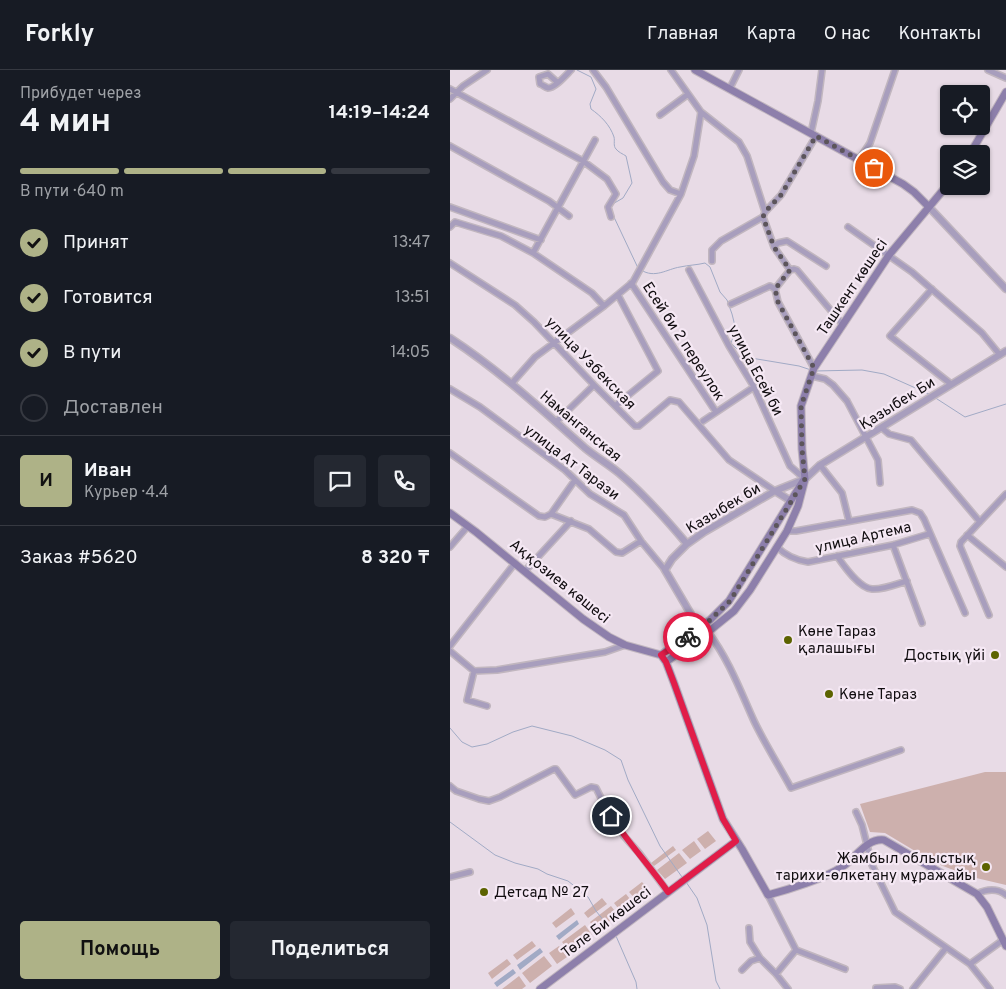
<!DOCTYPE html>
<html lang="ru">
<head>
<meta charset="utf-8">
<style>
	body { margin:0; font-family:Overpass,sans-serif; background:#242831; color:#f1f3f6; height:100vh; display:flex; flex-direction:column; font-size:19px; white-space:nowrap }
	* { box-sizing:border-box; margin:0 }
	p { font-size:16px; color:#9ea1a6 }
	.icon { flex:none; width:28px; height:28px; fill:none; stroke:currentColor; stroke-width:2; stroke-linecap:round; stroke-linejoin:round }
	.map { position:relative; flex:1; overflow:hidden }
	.drawer { display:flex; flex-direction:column; background:#171b24; width:450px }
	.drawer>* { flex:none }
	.tools { position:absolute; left:490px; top:15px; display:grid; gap:10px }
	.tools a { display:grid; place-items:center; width:50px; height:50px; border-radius:5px; background:#171b24; box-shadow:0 1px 4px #0004; font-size:25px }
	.pin { position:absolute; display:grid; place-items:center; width:42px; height:42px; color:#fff; margin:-21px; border:2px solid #fff; border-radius:50%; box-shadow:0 1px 5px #0007 }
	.courier { position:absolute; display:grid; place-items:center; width:50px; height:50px; margin:-25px; border:4px solid #e11d48; border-radius:50%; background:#fff; color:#222; box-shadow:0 1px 6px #0007 }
	.overview em { font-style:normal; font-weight:700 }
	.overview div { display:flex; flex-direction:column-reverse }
	.overview { display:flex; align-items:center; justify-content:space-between; height:85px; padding:0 20px }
	h1 { font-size:32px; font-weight:700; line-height:38px }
	.bar { display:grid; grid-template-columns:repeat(4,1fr); gap:8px 5px; align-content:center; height:60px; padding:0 20px }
	.bar i { height:6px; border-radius:4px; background:#363941 }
	.bar .current { background:#aeb287 }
	.bar p { grid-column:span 4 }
	.line { display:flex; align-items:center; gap:12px; padding:0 20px; border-top:1px solid #363941 }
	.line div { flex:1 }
	.round { display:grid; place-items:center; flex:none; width:52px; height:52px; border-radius:5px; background:#242831 }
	ol { padding:0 20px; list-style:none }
	li { display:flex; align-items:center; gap:15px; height:55px }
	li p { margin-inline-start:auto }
	li .icon { padding:5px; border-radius:50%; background:#aeb287; color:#111; stroke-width:4 }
	li:last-child { color:#9ea1a6 }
	li i { width:28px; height:28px; border:2px solid #363941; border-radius:50% }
	.button { display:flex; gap:10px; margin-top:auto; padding:10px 20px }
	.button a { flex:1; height:58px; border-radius:5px; background:#aeb287; color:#111; font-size:20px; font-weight:700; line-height:58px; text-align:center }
	.button a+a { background:#242831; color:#f1f3f6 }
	header { display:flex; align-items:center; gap:30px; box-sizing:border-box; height:70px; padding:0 25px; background:#171b24; border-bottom:1px solid #363941 }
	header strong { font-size:24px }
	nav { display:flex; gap:28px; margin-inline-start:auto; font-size:18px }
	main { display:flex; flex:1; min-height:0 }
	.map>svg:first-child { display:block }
</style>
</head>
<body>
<header>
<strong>Forkly</strong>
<nav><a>Главная</a><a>Карта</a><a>О нас</a><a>Контакты</a></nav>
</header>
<main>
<section class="drawer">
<div class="overview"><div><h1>4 мин</h1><p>Прибудет через</p></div><em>14:19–14:24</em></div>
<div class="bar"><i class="current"></i><i class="current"></i><i class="current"></i><i></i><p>В пути · 640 m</p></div>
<ol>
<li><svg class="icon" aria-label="check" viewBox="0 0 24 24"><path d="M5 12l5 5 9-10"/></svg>Принят<p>13:47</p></li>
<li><svg class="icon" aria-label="check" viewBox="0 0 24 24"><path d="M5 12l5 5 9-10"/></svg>Готовится<p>13:51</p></li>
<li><svg class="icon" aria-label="check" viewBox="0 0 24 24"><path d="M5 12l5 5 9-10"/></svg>В пути<p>14:05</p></li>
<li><i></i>Доставлен</li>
</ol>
<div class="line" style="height:90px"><b class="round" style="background:#aeb287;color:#111">И</b><div><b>Иван</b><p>Курьер · 4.4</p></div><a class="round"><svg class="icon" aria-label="chat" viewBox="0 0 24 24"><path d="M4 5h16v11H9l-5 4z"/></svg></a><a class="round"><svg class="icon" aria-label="phone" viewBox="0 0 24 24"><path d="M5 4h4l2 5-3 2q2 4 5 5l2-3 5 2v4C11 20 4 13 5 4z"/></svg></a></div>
<div class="line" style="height:65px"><div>Заказ #5620</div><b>8 320 ₸</b></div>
<div class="button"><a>Помощь</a><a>Поделиться</a></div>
</section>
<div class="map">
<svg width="556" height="919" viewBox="0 0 556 919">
	<rect width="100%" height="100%" fill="#e8dbe6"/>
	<path fill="#cdb0ad" d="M535,702H556V815L522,807L485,793L435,763L420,762L410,734Z
		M258,761L266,771L255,779L247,769Z
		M244,771L251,781L240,789L232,780Z
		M223,776L226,780L204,796L201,793Z
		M229,783L237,793L215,809L207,800Z
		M192,812L200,821L187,831L179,822Z
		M176,824L183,833L171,842L164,833Z
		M152,828L157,834L138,848L134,843Z
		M161,836L168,845L146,861L140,852Z
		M121,838L125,844L106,858L102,853Z
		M135,855L142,865L120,882L112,872Z
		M82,871L86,876L67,890L63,885Z
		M109,876L117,887L107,894L99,883Z
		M94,886L102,896L80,913L72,903Z
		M57,889L61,894L42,909L38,903Z
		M69,906L76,916L72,919H52Z"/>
	<path fill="#a1aac5" d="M127,850L129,854L109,870L106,866Z
		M90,878L93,882L70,900L67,895Z
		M63,899L66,903L47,917L44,913Z"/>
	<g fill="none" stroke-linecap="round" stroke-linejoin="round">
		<path stroke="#a1aac5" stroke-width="1" d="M127,0L141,7L146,19L140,34L141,39C151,46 160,55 164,67C165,71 163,76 166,79C168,82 173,84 176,86L182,113L173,128L161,135
			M163,145L188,198
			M191,200C205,209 217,199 230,197C239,195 247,195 255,193L260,197L270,222L277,230L282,244L286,260L281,273L295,287L349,296L361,300
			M365,301L412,300L434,304L479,324
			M484,327L515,347L556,334
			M0,658L12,672L22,677L37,674L63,662L82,656L122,666L155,680L171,690L178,710L210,776L232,807
			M0,752L45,785L65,793L88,799L97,804L118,811L138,827L146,841L159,857
			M236,812L247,828L257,855L266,911L270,919
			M166,866L186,912L187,919"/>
		<defs>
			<path id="minor" d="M143,0L156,17L213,112L220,120L231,124
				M221,0L251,42L289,72L297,86L315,142L313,147L324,177L340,200L325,219
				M538,0L556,8
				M107,12L98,4L89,7L90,14C93,15 95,17 98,18C105,18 116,5 121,0
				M280,18L289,0
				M0,19L133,91L157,109L166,124L158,137L161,147
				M0,29L13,16L37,0
				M210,45L237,25
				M361,63L368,31L372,0
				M145,70L83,183L142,223L154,236
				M0,76L99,131L119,146
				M409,90L420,73L445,0
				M0,137L91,170
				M315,142L331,125L366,66
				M0,157L5,152L51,166L83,183
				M398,157L462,202L532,263L550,285
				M324,177L328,173L337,171L376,196
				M262,191V180L271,171L313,147
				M0,193L65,235L84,252L144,315L185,356H189L220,330L229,332L279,390L325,421
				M239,200L279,276L304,317L340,396L355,409
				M340,200L344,199L347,200L393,255
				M181,213L266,342
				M482,219L440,266L501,314
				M281,234L320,216L325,219L328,232L364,298
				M362,306L375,309L383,315L397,331L428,390L430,413
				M62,313L85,287L154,236L183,212L231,124L244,86L251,42
				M0,319L30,337L115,400L140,424L174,445L191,471L215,500
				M165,336L208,301L168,225
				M253,351L304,317
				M106,352L144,315
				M432,358L439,364L461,370L530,452
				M0,383L89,446L95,447L101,444L125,410
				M370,395L392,423L399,451
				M101,444L139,459L166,482L172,483L191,471
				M337,461H346L462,440L470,443L474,449L515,543
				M517,465L556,497
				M443,475L472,553
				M0,477L18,456
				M327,477C336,486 345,490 358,492L443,475L479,464
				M387,486C394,496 409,518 422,519C432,520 447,514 457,511
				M75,501L121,451
				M539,545L510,476L511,472L556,424
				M258,562C279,590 290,620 304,651C315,674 329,696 341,718L451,680
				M0,576L65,493
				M0,581L24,601L47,600L155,582L175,575
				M24,601L17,630L37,636
				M0,716L6,721L29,729L39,731L50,727L104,699H106L125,725L141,717L146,718L156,738L174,766L189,783L218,822
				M406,742L412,755L422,795L445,842L520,894L540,919
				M0,807L20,802
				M527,824C536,819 548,818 556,825
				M318,825L346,880
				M299,858L300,872L310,888
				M346,880L395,899
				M520,894L553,870
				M292,900L301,891L310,888L326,904L338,919
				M326,904L346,880
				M426,918L445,917L450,919
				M463,919L496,878"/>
			<path id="tertiary" d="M478,136L556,219
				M0,268C49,300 91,339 135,378C146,387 158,394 169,403C194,424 216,449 237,474
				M325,421L341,431
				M249,558L215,500L222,489L237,474L254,462L325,421L355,409L370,395L556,281"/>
			<path id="secondary" d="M245,0L453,114L464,122L478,136
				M520,84L556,22
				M0,443L26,462L133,549L159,567L175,575L211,585
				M211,585L216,592L224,613L273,749L292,779L318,825C337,820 376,808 392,797C405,789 416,768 434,770L527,824L537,837L556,876
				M211,585L260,550L279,531L353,411
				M216,592L258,562L284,541L300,520L337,461L348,436L355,409L352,379L351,336L364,298L439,185L499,113
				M90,919L286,771"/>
		</defs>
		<use href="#minor" stroke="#c1b6bf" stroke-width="8"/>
		<use href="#tertiary" stroke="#c1b6bf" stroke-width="9"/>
		<use href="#secondary" stroke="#c1b6bf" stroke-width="9"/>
		<use href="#minor" stroke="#a89ebd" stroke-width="5"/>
		<use href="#tertiary" stroke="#a89ebd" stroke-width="6"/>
		<use href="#secondary" stroke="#8d7fab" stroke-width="7"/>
	</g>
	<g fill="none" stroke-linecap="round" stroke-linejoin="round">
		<path stroke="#5c555b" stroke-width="5" stroke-dasharray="0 9" d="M238,567L260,550L280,531L355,409L352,379L351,336L364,298L328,232L325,219L340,200L324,177L313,147L315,142L331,125L366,66L424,98"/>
		<path stroke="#e11d48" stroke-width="6" d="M161,746C178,773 200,796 218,822L286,771L273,749L224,613L216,592L211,585L238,567"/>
	</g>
	<g fill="#5c6300" stroke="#f5e8f4" stroke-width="2">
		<circle cx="338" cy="570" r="5"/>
		<circle cx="545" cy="585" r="5"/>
		<circle cx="379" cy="624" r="5"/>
		<circle cx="536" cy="797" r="5"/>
		<circle cx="34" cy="822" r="5"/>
	</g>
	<g text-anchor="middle" stroke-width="4.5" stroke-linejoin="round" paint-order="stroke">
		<g font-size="15" fill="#110d10" stroke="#f5e8f4">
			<text transform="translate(402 217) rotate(-56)" y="5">Ташкент көшесі</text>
			<text transform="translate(234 271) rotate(57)" y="5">Есей би 2 переулок</text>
			<text transform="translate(141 293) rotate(46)" y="5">улица Узбекская</text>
			<text transform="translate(306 300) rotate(62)" y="5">улица Есей би</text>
			<text transform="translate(447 333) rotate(-32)" y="5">Қазыбек Би</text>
			<text transform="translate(131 356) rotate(40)" y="5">Наманганская</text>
			<text transform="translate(122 392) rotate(37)" y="5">улица Ат Тарази</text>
			<text transform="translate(273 438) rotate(-31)" y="5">Казыбек би</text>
			<text transform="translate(413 467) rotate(-13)" y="5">улица Артема</text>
			<text transform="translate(110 511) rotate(39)" y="5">Аққозиев көшесі</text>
			<text transform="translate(156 852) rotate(-37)" y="5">Төле Би көшесі</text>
		</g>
		<g font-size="15" fill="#110d10" stroke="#f5e8f4" text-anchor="start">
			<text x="348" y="566">Көне Тараз<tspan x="348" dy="17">қалашығы</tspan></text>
			<text x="535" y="590" text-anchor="end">Достық үйі</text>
			<text x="389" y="629">Көне Тараз</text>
			<text x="526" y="793" text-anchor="end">Жамбыл облыстық<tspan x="526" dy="17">тарихи-өлкетану мұражайы</tspan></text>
			<text x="44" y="827">Детсад № 27</text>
		</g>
	</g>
</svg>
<div class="tools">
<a><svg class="icon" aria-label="locate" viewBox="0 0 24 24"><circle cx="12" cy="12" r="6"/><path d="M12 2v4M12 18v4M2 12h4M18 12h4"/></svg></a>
<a><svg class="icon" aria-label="layers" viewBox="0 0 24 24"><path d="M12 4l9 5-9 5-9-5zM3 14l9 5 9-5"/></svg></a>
</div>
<div class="pin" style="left:424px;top:98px;background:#ea580c"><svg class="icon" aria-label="bag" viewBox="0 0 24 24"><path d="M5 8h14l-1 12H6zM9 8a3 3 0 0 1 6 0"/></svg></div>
<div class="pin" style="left:161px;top:746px;background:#1f2937"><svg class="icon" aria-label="home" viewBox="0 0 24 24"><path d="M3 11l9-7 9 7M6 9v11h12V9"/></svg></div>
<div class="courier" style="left:238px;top:567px"><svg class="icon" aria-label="bike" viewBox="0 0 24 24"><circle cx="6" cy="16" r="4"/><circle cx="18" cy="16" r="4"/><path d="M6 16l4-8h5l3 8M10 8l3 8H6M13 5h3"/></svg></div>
</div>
</main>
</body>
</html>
